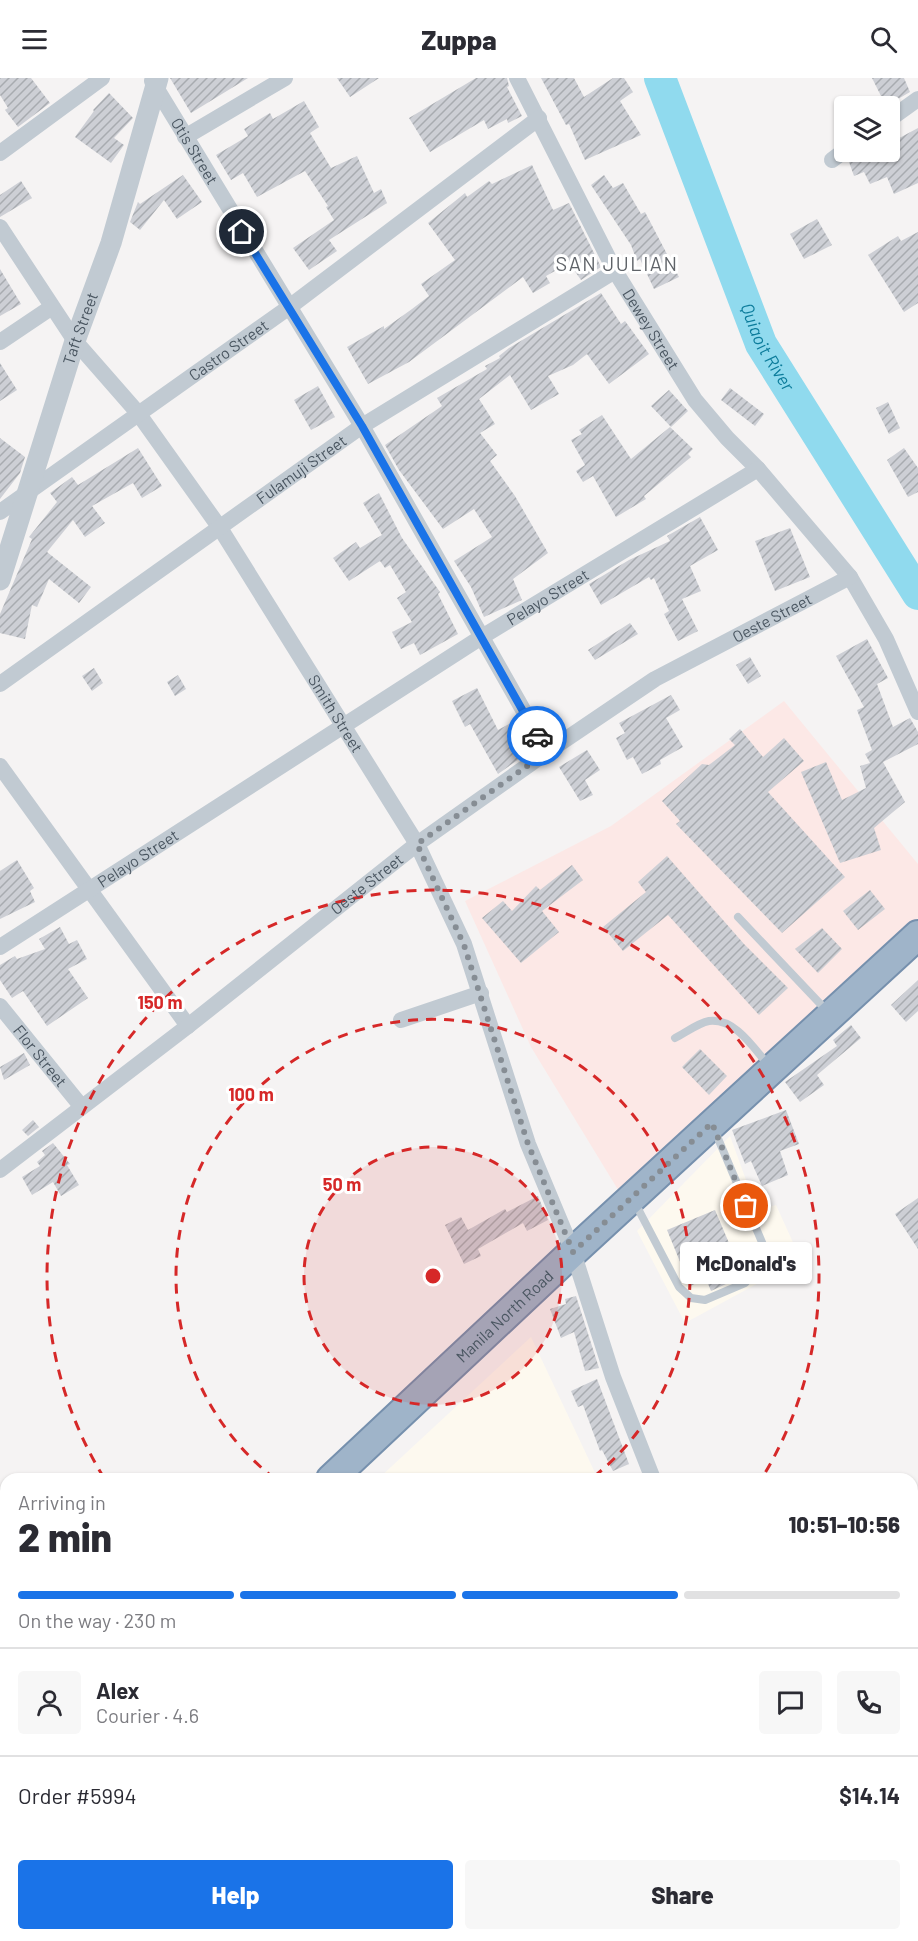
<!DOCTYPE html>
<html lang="en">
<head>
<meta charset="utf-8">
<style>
	body { margin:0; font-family:Barlow,sans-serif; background:#f7f7f7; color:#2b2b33; height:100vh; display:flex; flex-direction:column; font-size:22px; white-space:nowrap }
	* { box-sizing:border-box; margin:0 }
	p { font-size:20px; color:#7c7c81 }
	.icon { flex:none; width:33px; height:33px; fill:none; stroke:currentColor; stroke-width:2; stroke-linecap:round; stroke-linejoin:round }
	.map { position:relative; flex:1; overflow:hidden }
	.panel { position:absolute; left:0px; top:1395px; width:918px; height:468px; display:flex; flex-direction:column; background:#fff; border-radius:18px 18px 0 0; box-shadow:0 2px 4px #0004 }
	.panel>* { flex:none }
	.fabs { position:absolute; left:834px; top:18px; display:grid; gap:12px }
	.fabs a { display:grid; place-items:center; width:66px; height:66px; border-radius:6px; background:#fff; box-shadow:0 2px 4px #0004; font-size:30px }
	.pin { position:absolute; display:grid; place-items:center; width:51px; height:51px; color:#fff; margin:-26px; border:3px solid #fff; border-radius:50%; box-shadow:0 2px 6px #0007 }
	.courier { position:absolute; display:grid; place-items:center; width:60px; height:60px; margin:-30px; border:4px solid #1a73e8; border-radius:50%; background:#fff; color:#222; box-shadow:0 2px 8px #0007 }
	.bubble { position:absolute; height:42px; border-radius:6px; background:#fff; box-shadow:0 2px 4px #0004; font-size:20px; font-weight:800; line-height:42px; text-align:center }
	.summary em { font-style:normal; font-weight:800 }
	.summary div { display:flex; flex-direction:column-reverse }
	.summary { display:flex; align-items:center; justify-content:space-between; height:102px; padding:0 18px }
	h1 { font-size:39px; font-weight:800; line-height:45px }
	.bar { display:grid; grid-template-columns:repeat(4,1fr); gap:9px 6px; align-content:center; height:72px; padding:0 18px }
	.bar i { height:8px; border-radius:4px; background:#e1e1e2 }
	.bar .selected { background:#1a73e8 }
	.bar p { grid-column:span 4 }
	.line { display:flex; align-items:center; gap:15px; padding:0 18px; border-top:2px solid #e1e1e2 }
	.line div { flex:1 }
	.round { display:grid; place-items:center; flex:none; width:63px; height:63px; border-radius:6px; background:#f7f7f7 }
	.button { display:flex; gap:12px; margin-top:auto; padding:12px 18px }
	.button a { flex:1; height:69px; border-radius:6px; background:#1a73e8; color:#fff; font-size:24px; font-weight:800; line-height:69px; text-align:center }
	.button a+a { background:#f7f7f7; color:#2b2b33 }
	header { display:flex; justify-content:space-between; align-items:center; height:78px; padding:0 18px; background:#fff; font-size:27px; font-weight:800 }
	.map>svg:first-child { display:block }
</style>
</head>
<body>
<header><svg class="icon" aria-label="menu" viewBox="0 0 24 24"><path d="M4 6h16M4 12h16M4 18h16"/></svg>Zuppa<svg class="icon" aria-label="search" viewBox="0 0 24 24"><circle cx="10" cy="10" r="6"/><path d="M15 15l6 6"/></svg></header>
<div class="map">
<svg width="918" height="1863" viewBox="0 0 918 1863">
	<defs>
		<pattern id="building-hatch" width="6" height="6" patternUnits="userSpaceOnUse" patternTransform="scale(1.5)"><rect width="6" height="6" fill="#cdcfd5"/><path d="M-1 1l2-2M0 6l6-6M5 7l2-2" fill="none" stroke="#a8abb0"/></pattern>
	</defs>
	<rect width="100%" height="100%" fill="#f5f3f3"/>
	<path fill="#fdf9ef" d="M730,1058L757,1132L776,1127L801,1182L685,1245L637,1153Z
		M531,1259L598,1401H378Z
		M6,1743V1857H527L520,1863H0V1748Z"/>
	<path fill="#fce8e6" d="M784,623L918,786V840L620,1115L531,969L465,823L611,748Z"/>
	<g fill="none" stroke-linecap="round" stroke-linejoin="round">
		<path stroke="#90daee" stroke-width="32" id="s1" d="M660,0L761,266L918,516"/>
	</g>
	<path fill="url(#building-hatch)" d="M0,0H31L50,25L18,49L5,32L8,30L0,17Z
		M170,0H248L191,35Z
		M337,0H379L350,19Z
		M476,0H507L509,8L507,9L522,38L508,45L507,41L488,51L484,42L430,74L409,40Z
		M541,0H574L584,19L613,0H624L633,14L620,23L641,57L585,82L569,46L566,47Z
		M872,0H904L910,14L886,28Z
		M109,15L133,40L114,60L124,67L111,85L75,59L94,33L93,32Z
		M304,23L319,49L310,55L331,90L357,78L374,115L381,111L387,125L329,162L337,173L309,192L293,170L334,142L326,129L328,128L305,93L257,119L243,95L231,102L216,77L248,58L244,51L270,35L273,41Z
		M918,50V105L894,116L887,99L870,106L864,94L854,98L849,84L875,74H890V65Z
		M532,87L553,132L569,125L601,189L581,202L569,185L546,198L550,205L533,215L523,199L409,284L368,306L347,269L384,248V251L412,231L429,218L421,206L455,182L428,145L465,115L467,119L489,103L492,106Z
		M183,97L202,124L177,141L164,122L140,152L130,144L138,124L140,126Z
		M604,97L613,110L623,105L641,136L645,134L679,199L654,211L640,181L637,183L631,167L591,107Z
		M21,103L32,120L0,139V117Z
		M817,141L832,167L804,181L790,156Z
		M918,154V225L904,234L868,177L898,158L901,163Z
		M0,191L21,226L0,238Z
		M601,215L621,246L625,243L649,276L609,306L587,276L573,287L548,298L559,316L531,332L510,297L479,321L495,346L480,355L497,377L490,383L515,418L548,475L513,501L522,522L484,539L471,509L454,483L492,459L474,431L443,451L399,392L385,367L442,328L437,320L487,291L485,288L500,280L499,278L509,270Z
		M0,285L17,312L0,323Z
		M318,308L335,339L311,352L294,322Z
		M730,310L764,336L755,348L721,322Z
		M669,312L688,333L671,349L651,328Z
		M888,324L900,350L889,356L876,330Z
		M602,337L631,381L670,349L693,371L688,376L691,379L644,418L646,421L616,439L593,398L583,404L576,393L585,387L571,362L582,356L579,352Z
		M0,360L25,379L20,395L0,421Z
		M138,370L162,408L142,420L133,405L92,428L105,445L85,459L73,442L47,474L91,509L79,525L49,501L37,529L32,527L25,561L0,555V536L32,461L29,459L57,424L50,415L72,399L78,407Z
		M904,370L918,390V414L908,419L887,382Z
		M379,415L402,460L440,514L438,516L458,556L420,577L414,565L401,571L392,554L412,544L397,520L406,514L390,487L385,490L380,483L349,503L333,480L356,464L360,470L382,457L363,425Z
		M700,439L718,472L690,488L701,513L682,521L698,553L678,563L664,536L669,533L654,500L651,502L649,499L601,527L589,506L629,482L670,463L667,458Z
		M790,450L810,499L775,513L755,463Z
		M630,545L638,556L595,582L588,572Z
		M867,561L888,600L877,606L893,649L910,640L918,654V666L883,684L905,724L874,750L881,772L840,785L801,694L826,684L842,722L866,710L860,688L870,685L865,676L872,672L857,632L864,629L836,578Z
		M750,579L761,598L748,606L736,587Z
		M94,590L103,605L92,613L82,598Z
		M178,597L186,611L175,618L167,604Z
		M477,610L498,652L509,646L526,676L498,696L470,646L465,649L452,623Z
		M671,617L680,632L666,640L683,669L660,682L661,686L642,696L633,679L627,682L616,660L625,655L619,645Z
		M740,651L763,679L784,660L804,683L768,714L845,799L782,855L676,746L680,743L662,723L702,686L709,687L735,667L729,661Z
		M587,672L600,692L585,702L593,717L580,723L559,689Z
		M667,778L744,866L788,910L759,937L668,837L623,873L603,849L646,814L638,804Z
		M17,782L34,810L30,813L35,824L0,841V793Z
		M572,787L583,802L542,833L559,854L521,885L482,840L503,823L512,833L536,808L540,812Z
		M870,812L885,831L858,852L843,833Z
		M60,849L69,866L77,862L87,881L68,891L88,920L47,948L23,913L12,920L0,902V887L15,878L17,881L45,871L39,861Z
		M822,850L842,871L818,895L795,871Z
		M918,902V933L906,944L891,927Z
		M851,947L861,960L817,997L824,1007L800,1024L785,1004L837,968L833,962Z
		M700,971L727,998L709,1017L682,989Z
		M24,975L30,987L4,1002L0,989Z
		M786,1032L799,1066L780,1073L788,1097L762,1108L751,1083L745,1086L732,1052Z
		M33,1042L39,1049L28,1058L22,1052Z
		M53,1065L70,1086L67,1087L79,1107L61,1118L53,1104L32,1117L22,1099L40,1088L37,1084L45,1077L42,1073Z
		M538,1118L548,1142L527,1153L523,1145L478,1171L481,1178L464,1186L445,1147L461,1139L468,1152L505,1131L507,1134Z
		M918,1120V1171L895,1136Z
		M715,1132L743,1198L711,1213L706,1201L690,1208L667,1152Z
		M576,1218L599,1290L585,1293L574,1254L561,1260L550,1231L566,1226L565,1221Z
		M597,1301L629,1386L613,1393L602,1372L600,1373L583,1327L578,1329L571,1313Z"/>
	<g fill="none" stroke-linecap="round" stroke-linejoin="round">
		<defs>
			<g id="trunk">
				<path id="s11" d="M331,1401L573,1174L918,857"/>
				<path d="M0,1703L6,1697"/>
			</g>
		</defs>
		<use href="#trunk" stroke="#7690ad" stroke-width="32"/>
		<path stroke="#c1cad2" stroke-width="8" d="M738,839L828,934
			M675,960C685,955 698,945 709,943C736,940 754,971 770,989
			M635,1125L679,1209L691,1220L705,1222L745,1205L760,1188L764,1169L714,1051
			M255,1863L262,1857"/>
		<g stroke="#c1cad2" stroke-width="16">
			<path id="s2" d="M517,0L615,193L695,322L727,360L758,391"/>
			<path id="s3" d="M152,3L362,348L547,674"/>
			<path d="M890,41L918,21"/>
			<path d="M185,59L285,0"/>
			<path d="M0,75L102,0"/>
			<path d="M832,82L844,73"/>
			<path id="s4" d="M0,149L75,263L138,335L220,450L417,766L464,866L528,1066L573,1174L613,1299L653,1401"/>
			<path d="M0,264L52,229"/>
			<path id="s5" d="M0,434L288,230L539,40"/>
			<path id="s6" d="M0,606L362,348L615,193"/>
			<path d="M0,688L188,948"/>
			<path id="s7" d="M0,869L480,560L758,391L850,499L886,561L918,634"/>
			<path id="s8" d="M0,928L81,1028"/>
			<path d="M401,942L481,915"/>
			<path id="s9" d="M0,1092L188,948L417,766L547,674L655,601L850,499"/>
			<path d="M0,1641L6,1649"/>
			<path d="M191,1857L196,1863"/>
			<path d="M559,1863L567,1857"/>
		</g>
		<path stroke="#c1cad2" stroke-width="21" id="s10" d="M0,502L75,263L111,165L158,0"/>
		<use href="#trunk" stroke="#9fb4c9" stroke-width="28"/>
	</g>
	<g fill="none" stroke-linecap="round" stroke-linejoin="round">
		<path stroke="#868d94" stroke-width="6" stroke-dasharray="0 10.8" d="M537,658L547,674L417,766L464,867L528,1066L573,1174L712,1045L746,1128"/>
		<path stroke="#1a73e8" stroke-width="8" d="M242,154L362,348L537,658"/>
	</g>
	<circle cx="433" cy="1198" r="129" fill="#d62828" fill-opacity=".12"/>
	<g fill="none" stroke="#d62828" stroke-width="3" stroke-dasharray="10 8">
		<circle cx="433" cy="1198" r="129"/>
		<path d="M275 1401A257 257 0 1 1 591 1401"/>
		<path d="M104 1400A386 386 0 1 1 762 1400"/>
	</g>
	<g text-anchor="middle" stroke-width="6" stroke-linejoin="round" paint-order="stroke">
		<g font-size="16" fill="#4a5661" stroke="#fff">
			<text dy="6" stroke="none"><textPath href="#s3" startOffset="82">Otis Street</textPath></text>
			<text dy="6" stroke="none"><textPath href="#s10" startOffset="264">Taft Street</textPath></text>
			<text dy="6" stroke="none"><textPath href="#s2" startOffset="285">Dewey Street</textPath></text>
			<text dy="6" stroke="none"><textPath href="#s5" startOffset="280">Castro Street</textPath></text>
			<text dy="6" stroke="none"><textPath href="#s6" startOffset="370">Fulamuji Street</textPath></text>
			<text dy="6" stroke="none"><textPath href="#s7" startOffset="650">Pelayo Street</textPath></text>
			<text dy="6" stroke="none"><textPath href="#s9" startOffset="951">Oeste Street</textPath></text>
			<text dy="6" stroke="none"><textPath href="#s4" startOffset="592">Smith Street</textPath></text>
			<text dy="6" stroke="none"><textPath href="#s7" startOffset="164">Pelayo Street</textPath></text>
			<text dy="6" stroke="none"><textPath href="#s9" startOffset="465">Oeste Street</textPath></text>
			<text dy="6" stroke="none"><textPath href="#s8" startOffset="64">Flor Street</textPath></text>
			<text dy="6" stroke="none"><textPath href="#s11" startOffset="238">Manila North Road</textPath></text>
		</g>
		<g font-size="18" font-style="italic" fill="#0c7c9b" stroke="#fff">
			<text dy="6" stroke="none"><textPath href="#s1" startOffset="290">Quiaoit River</textPath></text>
		</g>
		<g font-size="20" letter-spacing="1.5" fill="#5f6368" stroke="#fff">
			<text x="617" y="193">SAN JULIAN</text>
		</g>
	</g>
	<circle cx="433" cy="1198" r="9" fill="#d62828" stroke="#fff" stroke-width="3"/>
	<g font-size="18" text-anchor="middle" font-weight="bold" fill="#d62828" stroke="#fff" stroke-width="6" stroke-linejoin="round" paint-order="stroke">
		<text x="160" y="931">150 m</text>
		<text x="251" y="1023">100 m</text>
		<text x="342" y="1113">50 m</text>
	</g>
</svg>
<div class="fabs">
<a><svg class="icon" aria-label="layers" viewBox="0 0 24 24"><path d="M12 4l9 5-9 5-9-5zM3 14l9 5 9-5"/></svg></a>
</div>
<div class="pin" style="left:746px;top:1128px;background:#ea580c"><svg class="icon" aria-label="bag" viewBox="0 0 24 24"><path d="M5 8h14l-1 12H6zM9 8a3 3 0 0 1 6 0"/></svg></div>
<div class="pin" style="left:242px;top:154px;background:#1f2937"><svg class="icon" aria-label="home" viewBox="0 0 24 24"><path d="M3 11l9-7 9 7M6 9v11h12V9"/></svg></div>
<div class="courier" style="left:537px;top:658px"><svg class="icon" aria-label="car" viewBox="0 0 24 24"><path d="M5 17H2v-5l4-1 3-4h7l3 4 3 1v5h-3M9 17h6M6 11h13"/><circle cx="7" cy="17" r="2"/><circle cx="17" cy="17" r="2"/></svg></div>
<div class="bubble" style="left:680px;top:1164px;width:132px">McDonald's</div>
<section class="panel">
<div class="summary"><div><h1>2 min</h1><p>Arriving in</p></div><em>10:51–10:56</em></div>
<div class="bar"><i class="selected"></i><i class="selected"></i><i class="selected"></i><i></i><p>On the way · 230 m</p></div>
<div class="line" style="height:108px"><a class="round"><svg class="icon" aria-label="person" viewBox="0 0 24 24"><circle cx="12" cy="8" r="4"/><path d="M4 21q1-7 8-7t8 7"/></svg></a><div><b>Alex</b><p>Courier · 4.6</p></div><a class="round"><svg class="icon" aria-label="chat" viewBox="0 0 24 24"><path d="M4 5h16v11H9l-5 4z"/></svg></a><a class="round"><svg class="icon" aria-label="phone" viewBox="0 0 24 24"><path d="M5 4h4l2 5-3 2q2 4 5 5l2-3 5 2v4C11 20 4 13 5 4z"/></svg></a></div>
<div class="line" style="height:78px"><div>Order #5994</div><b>$14.14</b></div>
<div class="button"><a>Help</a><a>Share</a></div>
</section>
</div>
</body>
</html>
